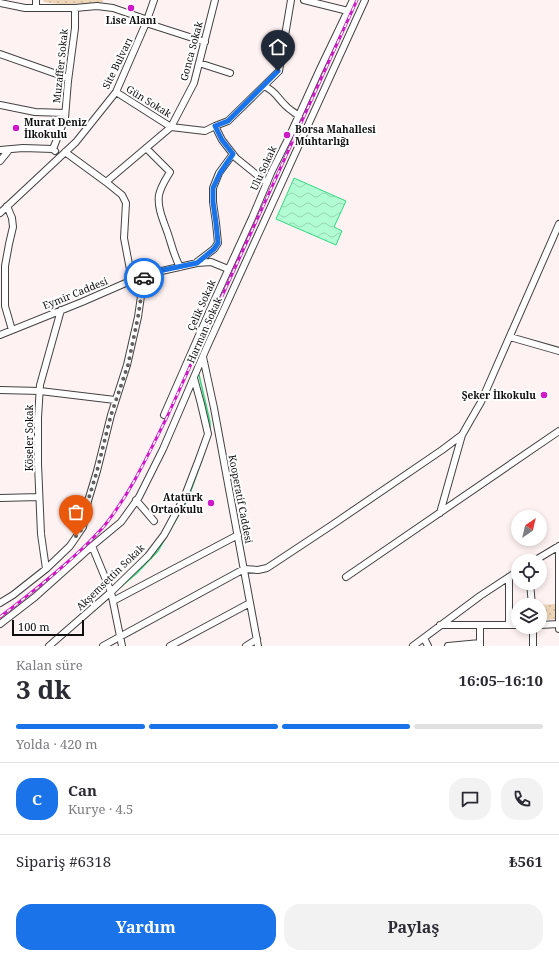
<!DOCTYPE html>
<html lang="tr">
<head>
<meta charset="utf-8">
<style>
	body { margin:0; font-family:"Noto Serif",serif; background:#f2f2f3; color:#2b2b33; height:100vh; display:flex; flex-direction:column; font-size:15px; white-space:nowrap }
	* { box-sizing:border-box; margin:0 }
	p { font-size:13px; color:#7c7c81 }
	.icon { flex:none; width:22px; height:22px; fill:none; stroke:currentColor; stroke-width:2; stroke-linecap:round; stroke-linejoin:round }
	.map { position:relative; height:646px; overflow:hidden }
	.sheet { display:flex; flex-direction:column; background:#fff; flex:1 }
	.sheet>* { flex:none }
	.needle { width:26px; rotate:35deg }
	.controls { position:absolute; left:511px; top:510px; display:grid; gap:8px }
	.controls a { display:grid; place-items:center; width:36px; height:36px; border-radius:50%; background:#fff; box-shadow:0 2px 6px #0003; font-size:20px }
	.scale { position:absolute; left:12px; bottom:10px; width:72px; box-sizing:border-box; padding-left:4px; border:2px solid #0f0f0f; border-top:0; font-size:11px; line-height:14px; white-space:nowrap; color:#0f0f0f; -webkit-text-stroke:3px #fff; paint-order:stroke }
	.pin { position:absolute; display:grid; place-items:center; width:34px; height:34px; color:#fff; margin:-41px -17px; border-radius:50% 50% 50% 0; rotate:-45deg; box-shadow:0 0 4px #0007 }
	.pin .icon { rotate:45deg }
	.courier { position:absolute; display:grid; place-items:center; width:40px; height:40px; margin:-20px; border:3px solid #1a73e8; border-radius:50%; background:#fff; color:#222; box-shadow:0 1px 5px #0007 }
	.overview em { font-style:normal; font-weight:700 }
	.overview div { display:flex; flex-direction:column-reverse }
	.overview { display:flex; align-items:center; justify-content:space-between; height:68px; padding:0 16px }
	h1 { font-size:26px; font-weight:700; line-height:30px }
	.bar { display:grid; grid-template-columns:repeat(4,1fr); gap:6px 4px; align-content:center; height:48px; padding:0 16px }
	.bar i { height:5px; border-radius:3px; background:#e1e1e2 }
	.bar .current { background:#1a73e8 }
	.bar p { grid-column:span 4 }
	.line { display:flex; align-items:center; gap:10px; padding:0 16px; border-top:1px solid #e1e1e2 }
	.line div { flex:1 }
	.round { display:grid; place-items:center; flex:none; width:42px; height:42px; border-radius:16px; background:#f2f2f3 }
	.action { display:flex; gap:8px; margin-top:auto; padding:8px 16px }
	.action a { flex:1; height:46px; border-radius:16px; background:#1a73e8; color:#fff; font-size:16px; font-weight:700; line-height:46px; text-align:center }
	.action a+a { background:#f2f2f3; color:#2b2b33 }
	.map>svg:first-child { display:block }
</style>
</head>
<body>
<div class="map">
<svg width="559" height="646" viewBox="0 0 559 646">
	<defs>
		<pattern id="park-dots" width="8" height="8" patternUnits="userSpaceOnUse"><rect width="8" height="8" fill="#eed5b7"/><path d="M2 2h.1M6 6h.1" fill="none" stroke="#cbb69c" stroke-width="1.8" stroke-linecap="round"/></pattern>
		<pattern id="water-waves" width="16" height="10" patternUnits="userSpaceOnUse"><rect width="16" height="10" fill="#b1fcd2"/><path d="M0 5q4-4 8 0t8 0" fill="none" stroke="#97d7b3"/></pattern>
	</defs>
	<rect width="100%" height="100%" fill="#fff2f3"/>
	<path fill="url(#park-dots)" d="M43,0H103V2C88,6 59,5 44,2Z
		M559,604V619L540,620V605H534Z"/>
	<path fill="url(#water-waves)" stroke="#31da81" d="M294,178L346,201L334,227L342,231L336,245L276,219Z"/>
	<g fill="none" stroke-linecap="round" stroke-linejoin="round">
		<path stroke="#31da81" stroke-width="1.5" d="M199,375L210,422V430
			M116,591L137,573L158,551L188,499L201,462
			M60,640L110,597"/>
		<defs>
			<path id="minor" d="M304,0L348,11
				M0,3L25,8H75L97,6L113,8L148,20
				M36,8V0
				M146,23L205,42
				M0,54L68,78
				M199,63L230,73
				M264,86C276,91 277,98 286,106C290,110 295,113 299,116
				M116,92L171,127L194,83L215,0
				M0,105L35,112L65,113
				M215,126L222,140L236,158L267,183
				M146,148L170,172C166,179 161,186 159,195C157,208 164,222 168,234C172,246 174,256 180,267
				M53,149L65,118L68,81L75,28V8
				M0,150L23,148L53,149L55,151
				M65,152L106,182L171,127L205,131L215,126L228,121L279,71L291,0
				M0,161L9,150
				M106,182L122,195L126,203L124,238L132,280
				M7,206L12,218L13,227L9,244L5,266V306L12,330
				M0,213L76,142L116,92L146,23L154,0
				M197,262L214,249L218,243L216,223L213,202V188L219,173L233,154
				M0,335L82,302L144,275L197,263L211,262L228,269
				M510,337L559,351
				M203,357L214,408L258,646
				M0,390L40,391L115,400
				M164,415L214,301L252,218L271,173L290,135L320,69L353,0
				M0,498L39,497
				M136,500L154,521
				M440,513L462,435
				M92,546L111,592L122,646
				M559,546V629
				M534,561L559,546
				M46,569L41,534L38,464V418L40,385L61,310
				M346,577L559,431
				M509,577V625
				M530,583L532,605
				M113,601L238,535
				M0,603L13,595L46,569L70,546L83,527L88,501L97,471L111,415L127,365L138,317L144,275
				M0,624L35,597L92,546L121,522L139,497L163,449L206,349L365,0
				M440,625H518
				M480,625V646
				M540,625L559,624
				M533,627V646
				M424,638L428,646
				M49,646L111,592L148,556L164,535L184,498L199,459L208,434L201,404L194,378
				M103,646L244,569L258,570L267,568L332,525L442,450L462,435L470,421L481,402L559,224
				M170,646L250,603
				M246,646L257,639
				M413,646L480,596L518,571
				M448,646L480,643"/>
		</defs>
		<use href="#minor" stroke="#424242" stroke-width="8"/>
		<use href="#minor" stroke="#fff" stroke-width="6"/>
		<defs>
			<path id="rail" d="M0,617C30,594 61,570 88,543C94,537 100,531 105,525C131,492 148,455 167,417L357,0"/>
		</defs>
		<use href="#rail" stroke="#ce19c9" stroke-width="3"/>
		<use href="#rail" stroke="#fff" stroke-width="1.5" stroke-dasharray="4.5" stroke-linecap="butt"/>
	</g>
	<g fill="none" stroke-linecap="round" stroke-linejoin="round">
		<path stroke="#635e5f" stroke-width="4" stroke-dasharray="0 7.2" d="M76,536L84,527L88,501L97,471L111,415L128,365L138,317L144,278"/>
		<path stroke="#1a73e8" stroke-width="5" d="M144,278V274L197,263L214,249L218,243L216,223L213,202V188L220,173L233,154L222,140L215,126L228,121L278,71"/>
	</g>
	<g fill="#ce19c9" stroke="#fff" stroke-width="1.5">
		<circle cx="131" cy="8" r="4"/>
		<circle cx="16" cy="128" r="4"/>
		<circle cx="287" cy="135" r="4"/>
		<circle cx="544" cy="395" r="4"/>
		<circle cx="211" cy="503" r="4"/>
	</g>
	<g text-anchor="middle" stroke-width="4" stroke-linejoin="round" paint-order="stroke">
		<g font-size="10" font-weight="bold" fill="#0f0f0f" stroke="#fff" text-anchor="start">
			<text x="131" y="24" text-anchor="middle">Lise Alanı</text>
			<text x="24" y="126">Murat Deniz<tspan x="24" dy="12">İlkokulu</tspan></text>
			<text x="295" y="133">Borsa Mahallesi<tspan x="295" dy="12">Muhtarlığı</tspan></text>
			<text x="536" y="399" text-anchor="end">Şeker İlkokulu</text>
			<text x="203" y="501" text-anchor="end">Atatürk<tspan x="203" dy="12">Ortaokulu</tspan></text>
		</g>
		<g font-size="10" fill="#0f0f0f" stroke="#fff">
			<text transform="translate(191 51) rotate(-75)" y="4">Gonca Sokak</text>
			<text transform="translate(117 63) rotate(-64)" y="4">Site Bulvarı</text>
			<text transform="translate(60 66) rotate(-84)" y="4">Muzaffer Sokak</text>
			<text transform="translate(149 101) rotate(32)" y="4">Gün Sokak</text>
			<text transform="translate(263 168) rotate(-65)" y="4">Ulu Sokak</text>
			<text transform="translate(75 293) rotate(-22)" y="4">Eymir Caddesi</text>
			<text transform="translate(201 305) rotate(-66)" y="4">Çelik Sokak</text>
			<text transform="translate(204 330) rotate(-66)" y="4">Harman Sokak</text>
			<text transform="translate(29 438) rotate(-90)" y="4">Köseler Sokak</text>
			<text transform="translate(241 499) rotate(79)" y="4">Kooperatif Caddesi</text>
			<text transform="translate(110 577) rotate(-44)" y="4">Akşemsettin Sokak</text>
		</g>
	</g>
</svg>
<div class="controls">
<a><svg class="needle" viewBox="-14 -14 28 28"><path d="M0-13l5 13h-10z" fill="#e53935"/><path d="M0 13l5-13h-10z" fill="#7c7c81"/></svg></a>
<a><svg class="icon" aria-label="locate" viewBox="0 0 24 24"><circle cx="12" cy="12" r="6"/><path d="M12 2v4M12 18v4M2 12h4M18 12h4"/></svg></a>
<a><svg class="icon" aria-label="layers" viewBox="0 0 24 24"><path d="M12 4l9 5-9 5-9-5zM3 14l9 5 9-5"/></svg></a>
</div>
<div class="scale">100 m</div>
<div class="pin" style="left:76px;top:536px;background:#ea580c"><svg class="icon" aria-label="bag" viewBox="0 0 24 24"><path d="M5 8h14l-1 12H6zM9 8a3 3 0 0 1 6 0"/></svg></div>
<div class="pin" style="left:278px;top:71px;background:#1f2937"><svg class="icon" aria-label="home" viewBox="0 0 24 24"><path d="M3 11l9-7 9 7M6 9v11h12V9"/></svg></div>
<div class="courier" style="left:144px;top:278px"><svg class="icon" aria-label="car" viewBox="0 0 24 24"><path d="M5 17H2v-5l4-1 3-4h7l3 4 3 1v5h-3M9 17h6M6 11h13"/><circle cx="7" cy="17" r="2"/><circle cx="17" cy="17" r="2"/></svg></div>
</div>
<section class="sheet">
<div class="overview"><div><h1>3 dk</h1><p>Kalan süre</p></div><em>16:05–16:10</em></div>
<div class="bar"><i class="current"></i><i class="current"></i><i class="current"></i><i></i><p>Yolda · 420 m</p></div>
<div class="line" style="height:72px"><b class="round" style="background:#1a73e8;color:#fff">C</b><div><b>Can</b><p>Kurye · 4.5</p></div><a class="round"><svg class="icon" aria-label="chat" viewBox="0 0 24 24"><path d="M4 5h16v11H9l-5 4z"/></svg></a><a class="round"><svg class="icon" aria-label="phone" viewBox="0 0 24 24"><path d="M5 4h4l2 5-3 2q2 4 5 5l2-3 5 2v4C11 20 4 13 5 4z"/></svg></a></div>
<div class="line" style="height:52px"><div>Sipariş #6318</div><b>₺561</b></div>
<div class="action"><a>Yardım</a><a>Paylaş</a></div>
</section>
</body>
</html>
